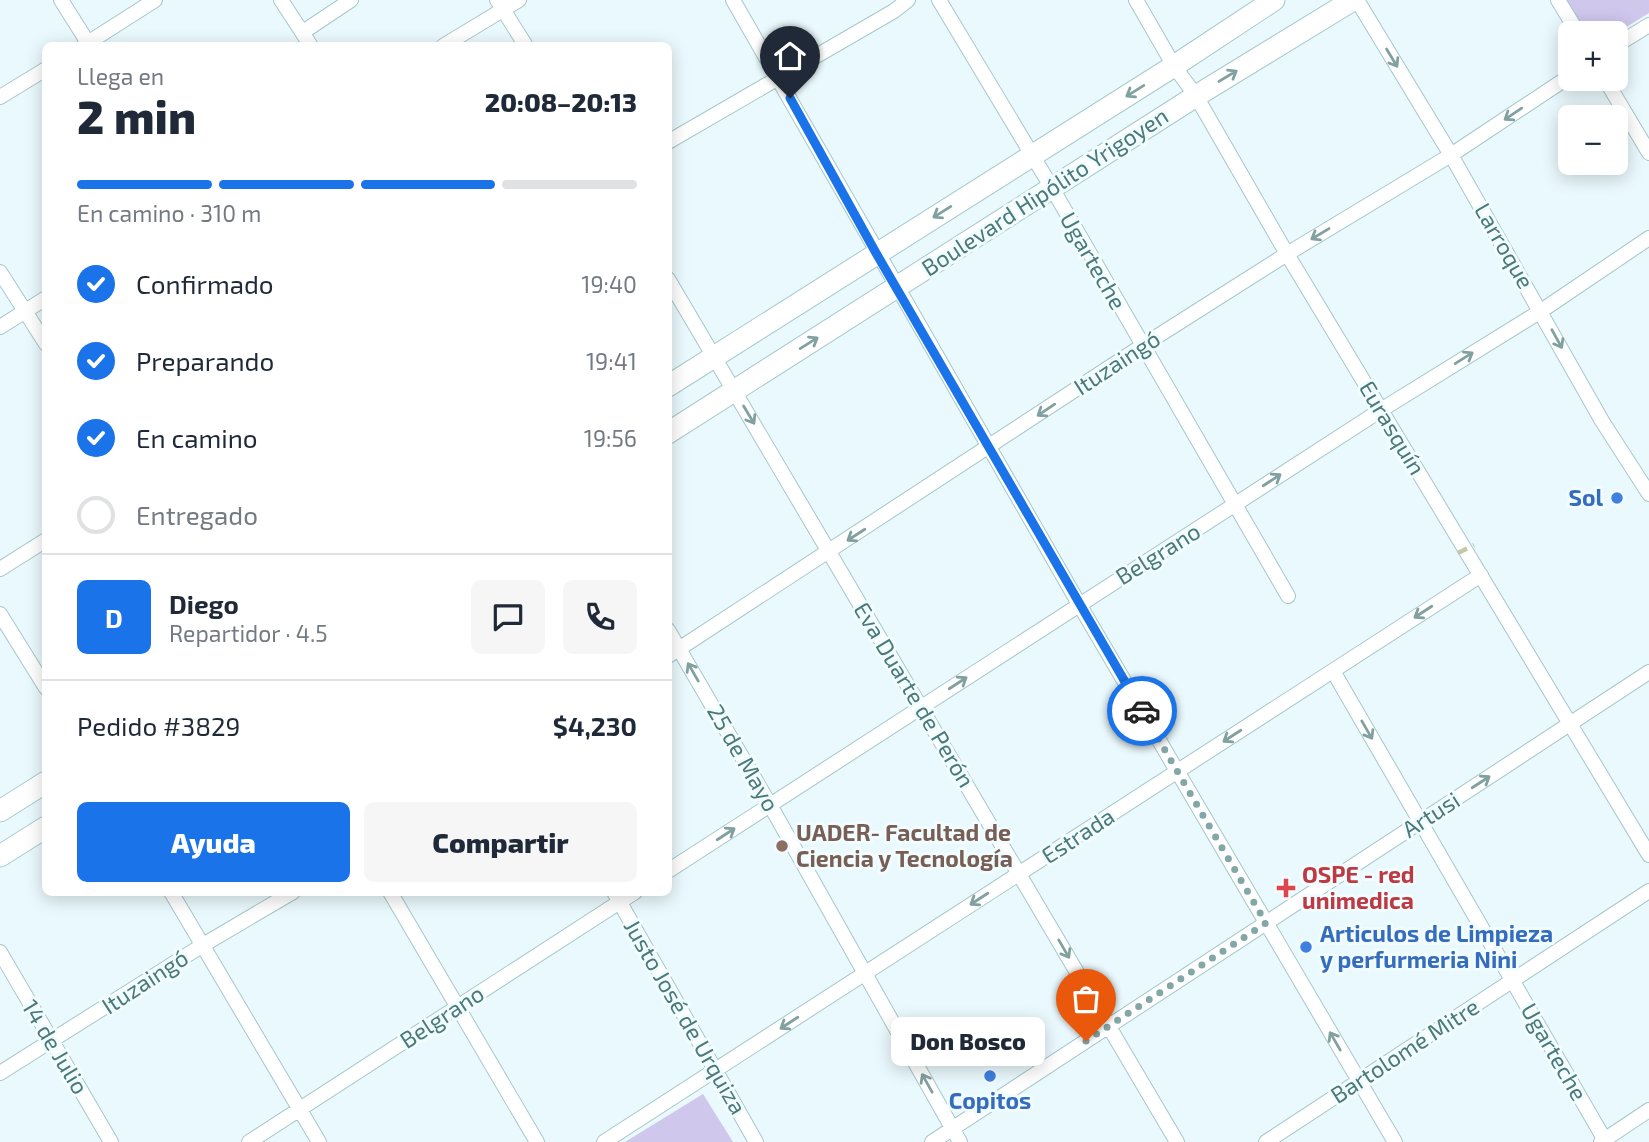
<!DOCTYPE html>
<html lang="es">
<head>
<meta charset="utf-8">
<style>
	body { margin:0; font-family:"Exo 2",sans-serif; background:#f6f6f7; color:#1f2937; height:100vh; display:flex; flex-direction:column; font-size:26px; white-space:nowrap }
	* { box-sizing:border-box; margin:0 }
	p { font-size:23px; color:#747a83 }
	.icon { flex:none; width:38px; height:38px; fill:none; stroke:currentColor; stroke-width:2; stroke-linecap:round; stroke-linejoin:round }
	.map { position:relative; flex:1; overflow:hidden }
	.details { position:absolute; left:42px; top:42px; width:630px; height:854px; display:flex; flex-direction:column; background:#fff; border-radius:10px; box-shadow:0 4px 18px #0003 }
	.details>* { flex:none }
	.buttons { position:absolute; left:1558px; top:21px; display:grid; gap:14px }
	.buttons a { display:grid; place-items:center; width:70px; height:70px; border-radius:10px; background:#fff; box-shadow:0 4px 18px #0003; font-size:35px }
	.pin { position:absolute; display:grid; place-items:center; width:60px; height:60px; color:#fff; margin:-72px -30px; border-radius:50% 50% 50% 0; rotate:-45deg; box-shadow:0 0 7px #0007 }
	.pin .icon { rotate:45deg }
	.courier { position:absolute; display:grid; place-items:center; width:70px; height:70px; margin:-35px; border:5px solid #1a73e8; border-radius:50%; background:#fff; color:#222; box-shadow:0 2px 9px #0007 }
	.bubble { position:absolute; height:49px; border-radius:10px; background:#fff; box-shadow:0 4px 18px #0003; font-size:23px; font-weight:800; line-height:49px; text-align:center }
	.head em { font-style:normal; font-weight:800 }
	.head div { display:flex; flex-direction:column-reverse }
	.head { display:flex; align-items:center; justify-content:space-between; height:119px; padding:0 35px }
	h1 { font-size:46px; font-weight:800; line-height:52px }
	.bar { display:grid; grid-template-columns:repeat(4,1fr); gap:10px 7px; align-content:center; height:84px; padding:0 35px }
	.bar i { height:9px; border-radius:5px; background:#e0e1e3 }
	.bar .selected { background:#1a73e8 }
	.bar p { grid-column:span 4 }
	.line { display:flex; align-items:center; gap:18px; padding:0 35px; border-top:2px solid #e0e1e3 }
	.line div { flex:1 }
	.round { display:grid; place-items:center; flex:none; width:74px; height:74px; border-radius:10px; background:#f6f6f7 }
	ol { padding:0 35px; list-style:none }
	li { display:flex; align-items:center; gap:21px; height:77px }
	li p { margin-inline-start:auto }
	li .icon { padding:7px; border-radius:50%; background:#1a73e8; color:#fff; stroke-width:4 }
	li:last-child { color:#747a83 }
	li i { width:38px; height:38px; border:4px solid #e0e1e3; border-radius:50% }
	.primary-button { display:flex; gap:14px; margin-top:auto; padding:14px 35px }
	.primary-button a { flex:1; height:80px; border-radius:10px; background:#1a73e8; color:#fff; font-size:28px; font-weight:800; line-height:80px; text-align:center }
	.primary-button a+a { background:#f6f6f7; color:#1f2937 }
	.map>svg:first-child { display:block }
</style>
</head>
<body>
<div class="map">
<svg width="1649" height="1142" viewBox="0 0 1649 1142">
	<rect width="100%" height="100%" fill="#eaf9fd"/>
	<path fill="#cfc7ec" d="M1566,0H1649V13L1615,34L1586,33Z
		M703,1094L733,1142H625Z"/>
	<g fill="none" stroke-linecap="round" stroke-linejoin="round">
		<defs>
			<path id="minor" d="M61,0L90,46
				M281,0L311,46
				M497,0L526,46
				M733,0L1079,604L1395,1142
				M939,0L1052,188L1288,596
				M1136,0L1174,66L1196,96L1287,254L1649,855
				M1357,0L1451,155L1602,421L1649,494
				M1558,0L1578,33
				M303,32L351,0
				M83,46L155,0
				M443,46L519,0
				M1615,46L1649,25
				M1605,79L1649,153
				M0,97L46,69
				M668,142L894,11L908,0
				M0,272L46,344
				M668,279L1177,1142
				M0,327L46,298
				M0,569L46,540
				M0,614L46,688
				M668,630L770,805L960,1142
				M668,656L1142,346L1287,254L1451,155L1570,76
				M1333,671L1606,1142
				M668,871L1381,410L1541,311L1649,238
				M171,892L319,1142
				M390,892L537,1142
				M614,892L756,1142
				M0,952L111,1142
				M0,1073L203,945L293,892
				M249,1142L635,892
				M604,1142L1481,575
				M932,1142L1649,672
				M1266,1142L1649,891
				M1601,1142L1649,1110"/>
			<path id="secondary" d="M668,386L1174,66L1274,0
				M668,433L1196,96L1353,0
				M0,811L46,782
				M0,856L46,827"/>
		</defs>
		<use href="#minor" stroke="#a6c7c9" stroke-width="16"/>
		<use href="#secondary" stroke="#a5cacc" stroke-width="23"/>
		<use href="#minor" stroke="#fff" stroke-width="14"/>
		<use href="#secondary" stroke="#fff" stroke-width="21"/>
		<path stroke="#c3c9a6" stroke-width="4.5" stroke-dasharray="10 7" stroke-linecap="butt" d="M1458,553L1474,545"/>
	</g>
	<defs><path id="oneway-shaft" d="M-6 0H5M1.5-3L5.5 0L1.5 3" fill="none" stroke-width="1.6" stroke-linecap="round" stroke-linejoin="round" transform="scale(1.75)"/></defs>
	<g stroke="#81a1a0">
		<use href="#oneway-shaft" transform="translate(1392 58) rotate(59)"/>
		<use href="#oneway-shaft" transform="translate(1228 76) rotate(-31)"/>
		<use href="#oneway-shaft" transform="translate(1135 91) rotate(148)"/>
		<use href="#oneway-shaft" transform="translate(1513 114) rotate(146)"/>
		<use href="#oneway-shaft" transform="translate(942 212) rotate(148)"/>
		<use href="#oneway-shaft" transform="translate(1320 234) rotate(149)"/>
		<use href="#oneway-shaft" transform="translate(1557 339) rotate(61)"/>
		<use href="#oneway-shaft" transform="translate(809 343) rotate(-32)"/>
		<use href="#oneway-shaft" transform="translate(1464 358) rotate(-32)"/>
		<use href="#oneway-shaft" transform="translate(1046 410) rotate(146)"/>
		<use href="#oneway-shaft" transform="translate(749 415) rotate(59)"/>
		<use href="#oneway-shaft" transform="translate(1272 480) rotate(-33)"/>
		<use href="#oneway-shaft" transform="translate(856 535) rotate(147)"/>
		<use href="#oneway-shaft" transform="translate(1423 612) rotate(147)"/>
		<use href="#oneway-shaft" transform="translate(693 672) rotate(-120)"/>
		<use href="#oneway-shaft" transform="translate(958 683) rotate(-33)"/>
		<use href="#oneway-shaft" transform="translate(1367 730) rotate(60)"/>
		<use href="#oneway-shaft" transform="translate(1232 736) rotate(147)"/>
		<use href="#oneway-shaft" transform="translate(1481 782) rotate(-33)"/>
		<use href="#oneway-shaft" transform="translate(726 834) rotate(-33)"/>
		<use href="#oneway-shaft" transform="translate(979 899) rotate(147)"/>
		<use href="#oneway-shaft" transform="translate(1064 949) rotate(60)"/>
		<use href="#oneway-shaft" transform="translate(789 1023) rotate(147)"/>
		<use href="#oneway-shaft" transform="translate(1335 1041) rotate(-120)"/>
		<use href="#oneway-shaft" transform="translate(927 1083) rotate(-119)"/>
	</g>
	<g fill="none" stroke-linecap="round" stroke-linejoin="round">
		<path stroke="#83a6a7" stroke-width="7" stroke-dasharray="0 12.6" d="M1086,1041L1266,923L1142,711"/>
		<path stroke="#1a73e8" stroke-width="9" d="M790,98L876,253L1142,711"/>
	</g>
	<g fill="#3f7fe0" stroke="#f1fcff" stroke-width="2.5">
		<circle cx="1617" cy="498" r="7"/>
		<circle cx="1306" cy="947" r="7"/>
		<circle cx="990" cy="1076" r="7"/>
	</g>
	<circle fill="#8d6e63" stroke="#f1fcff" stroke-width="2.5" cx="782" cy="846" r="7"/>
	<path fill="#e0444e" stroke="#f1fcff" stroke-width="2.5" d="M1282.5 877.5h7v7h7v7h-7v7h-7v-7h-7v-7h7z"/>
	<g text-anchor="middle" stroke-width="6" stroke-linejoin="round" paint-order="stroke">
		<g font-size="23" fill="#4b7978" stroke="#f1fcff">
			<text transform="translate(1045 192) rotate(-33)" y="8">Boulevard Hipólito Yrigoyen</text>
			<text transform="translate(1504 246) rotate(60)" y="8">Larroque</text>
			<text transform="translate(1093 261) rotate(60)" y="8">Ugarteche</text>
			<text transform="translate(1117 363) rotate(-33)" y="8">Ituzaingó</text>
			<text transform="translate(1392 428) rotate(59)" y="8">Eurasquín</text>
			<text transform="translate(1158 554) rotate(-32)" y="8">Belgrano</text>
			<text transform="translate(914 695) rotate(59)" y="8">Eva Duarte de Perón</text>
			<text transform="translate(743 758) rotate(60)" y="8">25 de Mayo</text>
			<text transform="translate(1431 815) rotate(-33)" y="8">Artusi</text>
			<text transform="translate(1078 836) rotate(-33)" y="8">Estrada</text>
			<text transform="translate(145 982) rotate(-33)" y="8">Ituzaingó</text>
			<text transform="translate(442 1017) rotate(-33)" y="8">Belgrano</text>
			<text transform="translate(685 1017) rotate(60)" y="8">Justo José de Urquiza</text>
			<text transform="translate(55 1047) rotate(59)" y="8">14 de Julio</text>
			<text transform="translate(1405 1051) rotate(-33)" y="8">Bartolomé Mitre</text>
			<text transform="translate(1554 1052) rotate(60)" y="8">Ugarteche</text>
		</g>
		<g font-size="23" font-weight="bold" fill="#366cbe" stroke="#f1fcff" text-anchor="end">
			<text x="1603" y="506">Sol</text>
			<text x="1320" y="942" text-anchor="start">Articulos de Limpieza<tspan x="1320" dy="26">y perfurmeria Nini</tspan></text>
			<text x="990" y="1109" text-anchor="middle">Copitos</text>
		</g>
		<g font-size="23" font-weight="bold" fill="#785e54" stroke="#f1fcff" text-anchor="start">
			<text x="796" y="841">UADER- Facultad de<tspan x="796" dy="26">Ciencia y Tecnología</tspan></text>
		</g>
		<g font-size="23" font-weight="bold" fill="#be3a42" stroke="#f1fcff" text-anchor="start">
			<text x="1302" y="883">OSPE - red<tspan x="1302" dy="26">unimedica</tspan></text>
		</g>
	</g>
</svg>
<div class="buttons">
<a>+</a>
<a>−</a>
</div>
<div class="pin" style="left:1086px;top:1041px;background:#ea580c"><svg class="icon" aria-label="bag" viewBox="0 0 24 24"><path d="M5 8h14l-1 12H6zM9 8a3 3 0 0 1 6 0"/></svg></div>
<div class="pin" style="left:790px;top:98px;background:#1f2937"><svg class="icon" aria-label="home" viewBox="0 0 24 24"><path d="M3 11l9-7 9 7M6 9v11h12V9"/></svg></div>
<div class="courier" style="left:1142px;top:711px"><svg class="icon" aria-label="car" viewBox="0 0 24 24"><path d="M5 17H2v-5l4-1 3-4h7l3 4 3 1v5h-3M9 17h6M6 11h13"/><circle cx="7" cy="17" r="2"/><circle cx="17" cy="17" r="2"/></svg></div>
<div class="bubble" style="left:891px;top:1017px;width:154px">Don Bosco</div>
<section class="details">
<div class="head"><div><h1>2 min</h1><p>Llega en</p></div><em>20:08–20:13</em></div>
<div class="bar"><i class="selected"></i><i class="selected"></i><i class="selected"></i><i></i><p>En camino · 310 m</p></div>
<ol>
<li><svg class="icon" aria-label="check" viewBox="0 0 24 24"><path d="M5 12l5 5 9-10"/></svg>Confirmado<p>19:40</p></li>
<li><svg class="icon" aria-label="check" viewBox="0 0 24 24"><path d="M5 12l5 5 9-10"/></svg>Preparando<p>19:41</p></li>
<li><svg class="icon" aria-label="check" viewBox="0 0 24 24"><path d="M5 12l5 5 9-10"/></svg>En camino<p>19:56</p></li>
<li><i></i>Entregado</li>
</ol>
<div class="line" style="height:126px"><b class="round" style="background:#1a73e8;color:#fff">D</b><div><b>Diego</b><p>Repartidor · 4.5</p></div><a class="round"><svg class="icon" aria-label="chat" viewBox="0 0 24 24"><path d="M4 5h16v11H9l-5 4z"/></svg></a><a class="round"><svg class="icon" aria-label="phone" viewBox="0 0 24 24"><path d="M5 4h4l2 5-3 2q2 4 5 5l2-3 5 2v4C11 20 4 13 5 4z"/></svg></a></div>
<div class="line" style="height:91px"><div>Pedido #3829</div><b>$4,230</b></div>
<div class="primary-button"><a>Ayuda</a><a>Compartir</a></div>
</section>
</div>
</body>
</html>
